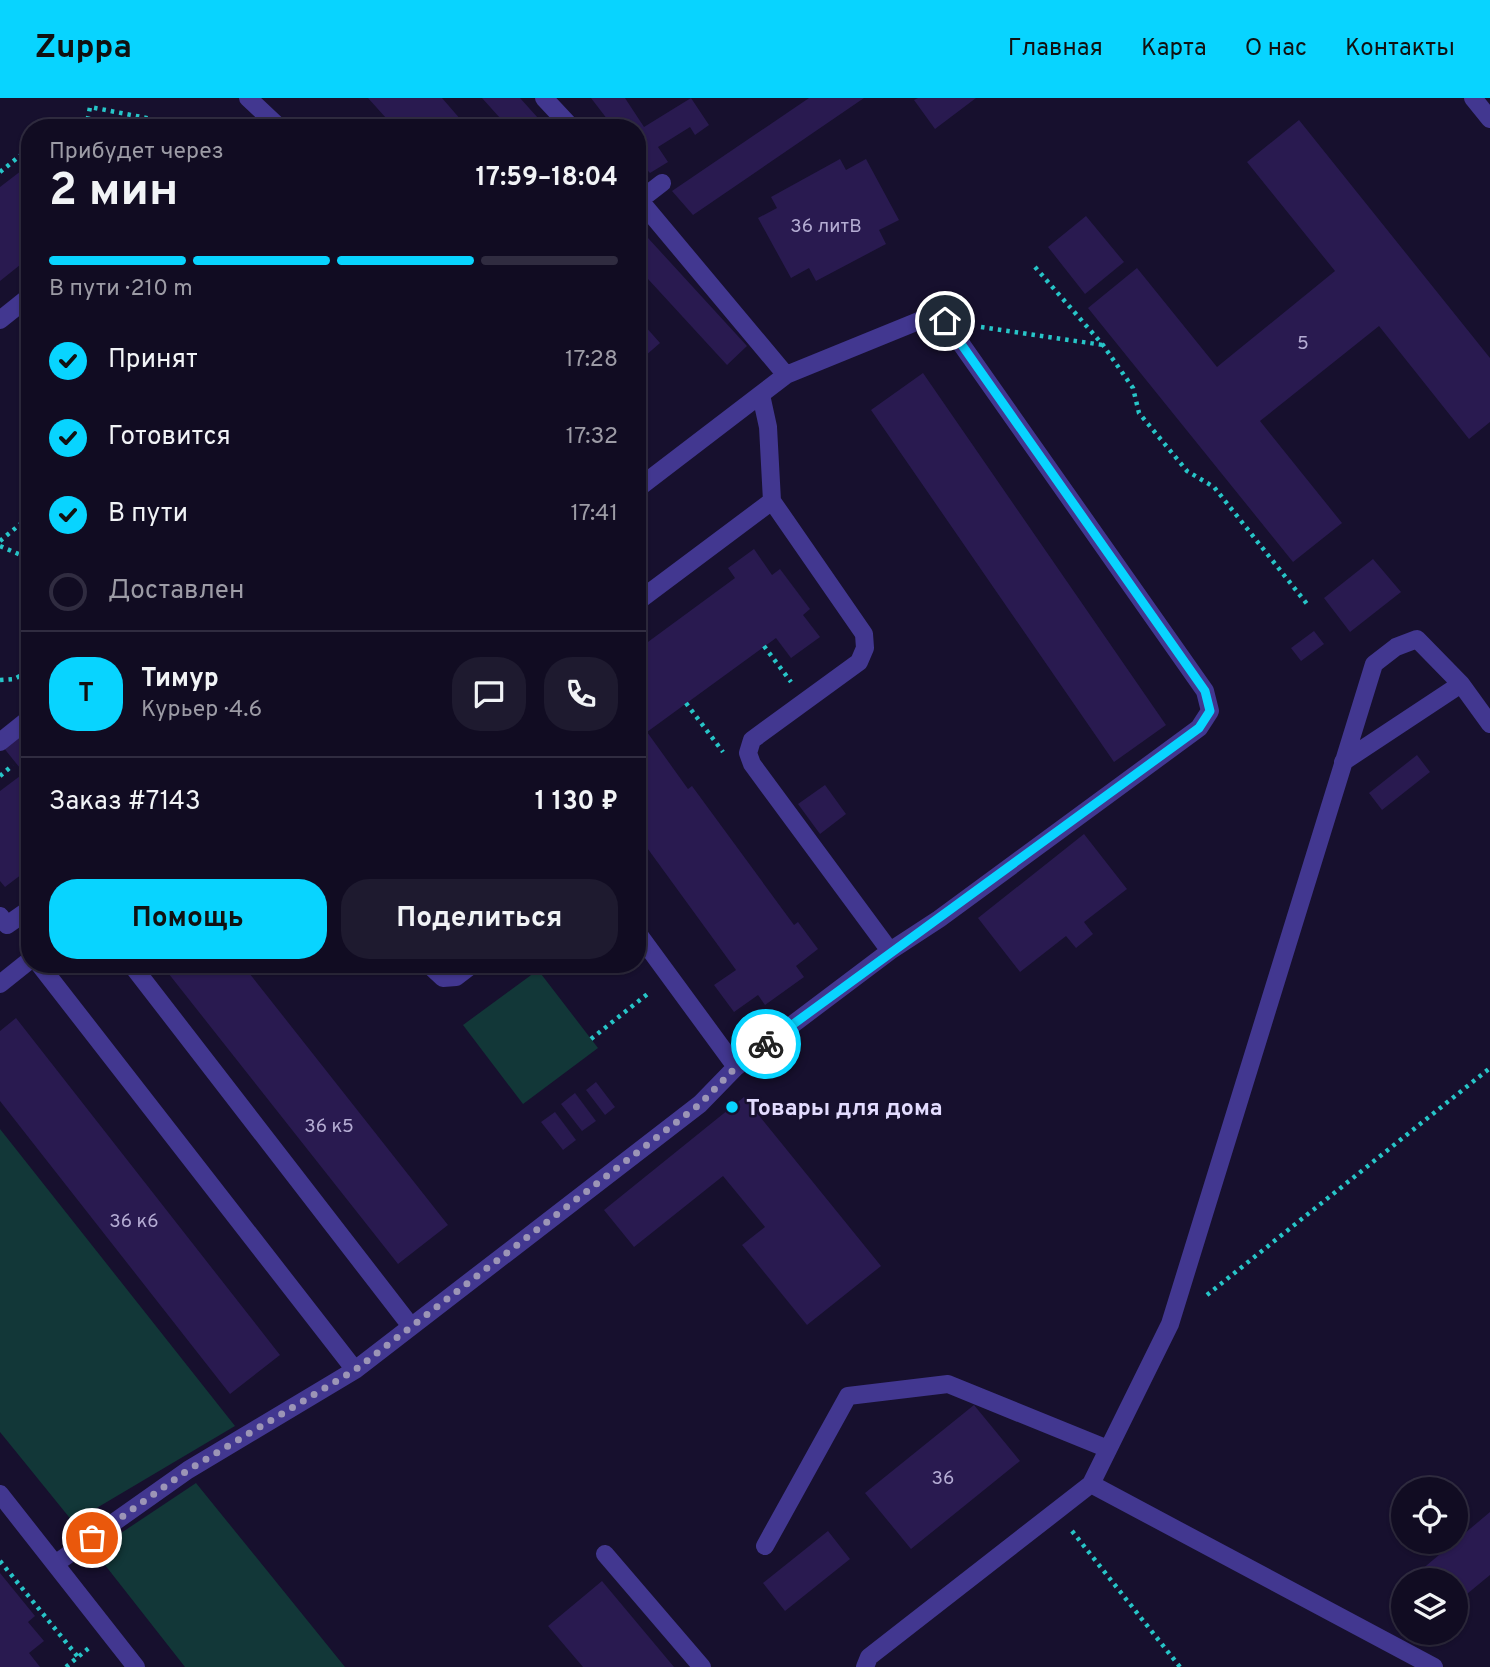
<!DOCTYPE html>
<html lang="ru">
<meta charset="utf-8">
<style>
:root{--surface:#110c22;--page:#1e1a2f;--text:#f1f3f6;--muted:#9c9ba5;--line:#302c40;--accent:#08d4ff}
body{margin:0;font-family:Overpass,sans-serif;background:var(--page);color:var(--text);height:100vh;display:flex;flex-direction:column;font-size:26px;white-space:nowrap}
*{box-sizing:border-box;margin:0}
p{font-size:23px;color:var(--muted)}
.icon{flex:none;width:38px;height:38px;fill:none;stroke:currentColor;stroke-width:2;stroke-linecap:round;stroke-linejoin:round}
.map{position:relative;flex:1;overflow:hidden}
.details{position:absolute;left:21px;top:21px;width:625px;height:854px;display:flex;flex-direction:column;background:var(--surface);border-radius:28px;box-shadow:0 2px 5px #0004,0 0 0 2px var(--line)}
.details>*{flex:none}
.buttons{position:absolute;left:1391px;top:1379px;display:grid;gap:14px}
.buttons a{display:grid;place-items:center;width:77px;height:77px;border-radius:50%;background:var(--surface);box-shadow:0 2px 5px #0004,0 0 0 2px var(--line);font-size:35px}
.pin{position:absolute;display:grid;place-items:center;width:60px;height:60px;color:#fff;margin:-30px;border:4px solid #fff;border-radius:50%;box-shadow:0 2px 7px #0007}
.courier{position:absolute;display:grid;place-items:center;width:70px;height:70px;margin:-35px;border:5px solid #08d4ff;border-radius:50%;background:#fff;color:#222;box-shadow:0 2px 9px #0007}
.head em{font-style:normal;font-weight:700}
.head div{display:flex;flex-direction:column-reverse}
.head{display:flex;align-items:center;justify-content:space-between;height:119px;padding:0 28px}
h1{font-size:46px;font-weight:700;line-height:52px}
.bar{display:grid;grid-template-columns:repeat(4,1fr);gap:10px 7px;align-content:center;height:84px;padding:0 28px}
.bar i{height:9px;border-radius:5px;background:var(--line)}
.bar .active{background:var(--accent)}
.bar p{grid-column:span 4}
.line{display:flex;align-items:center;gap:18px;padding:0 28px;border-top:2px solid var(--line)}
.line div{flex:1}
.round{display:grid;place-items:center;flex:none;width:74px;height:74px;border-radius:28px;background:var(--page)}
ol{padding:0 28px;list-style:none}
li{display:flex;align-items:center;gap:21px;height:77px}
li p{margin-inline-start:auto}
li .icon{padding:7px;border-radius:50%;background:var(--accent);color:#111;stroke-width:4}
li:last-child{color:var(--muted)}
li i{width:38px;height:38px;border:4px solid var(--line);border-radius:50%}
.button{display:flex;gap:14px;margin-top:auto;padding:14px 28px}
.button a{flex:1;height:80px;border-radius:28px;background:var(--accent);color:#111;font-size:28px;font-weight:700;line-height:80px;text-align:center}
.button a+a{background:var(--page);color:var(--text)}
header{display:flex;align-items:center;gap:42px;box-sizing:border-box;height:98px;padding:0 35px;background:var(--accent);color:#111}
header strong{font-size:33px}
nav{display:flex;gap:38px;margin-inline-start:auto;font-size:24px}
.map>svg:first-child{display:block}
.green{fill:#123738}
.building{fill:#291a50}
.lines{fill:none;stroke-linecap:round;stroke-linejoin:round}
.path{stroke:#27c5c8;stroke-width:4.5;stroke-dasharray:3.5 5;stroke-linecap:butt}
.minor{stroke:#423790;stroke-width:18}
.done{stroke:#9c95b6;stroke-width:7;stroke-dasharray:0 12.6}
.route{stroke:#08d4ff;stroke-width:9}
.poi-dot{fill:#08d4ff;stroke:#17102e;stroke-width:2.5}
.labels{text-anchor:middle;stroke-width:5;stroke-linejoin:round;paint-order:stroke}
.number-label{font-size:19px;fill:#b4acd3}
.poi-label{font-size:23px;font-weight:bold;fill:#e3dcff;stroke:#17102e;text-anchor:start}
</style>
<header>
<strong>Zuppa</strong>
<nav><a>Главная</a><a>Карта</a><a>О нас</a><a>Контакты</a></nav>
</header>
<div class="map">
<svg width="1490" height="1569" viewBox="0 0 1490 1569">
<rect width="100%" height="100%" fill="#17102e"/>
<path class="green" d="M 538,872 L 598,950 L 523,1006 L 463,927 Z
M 0,1031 L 235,1328 L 73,1424 L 0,1334 Z
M 196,1385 L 345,1569 L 185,1569 L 94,1453 Z"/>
<path class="building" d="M 368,0 L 442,0 L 468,30 L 395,30 Z
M 482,0 L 520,0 L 547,30 L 509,30 Z
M 591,0 L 625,0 L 644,29 L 691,0 L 709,27 L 695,37 L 690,29 L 658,49 L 668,64 L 650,75 L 637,61 L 637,30 L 614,30 Z
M 809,0 L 864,0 L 693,117 L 672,93 Z
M 918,0 L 976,0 L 935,31 L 914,2 Z
M 1299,22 L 1490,260 L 1490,324 L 1469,341 L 1379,228 L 1260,323 L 1342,425 L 1293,464 L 1088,210 L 1137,170 L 1217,269 L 1335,173 L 1247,64 Z
M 840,61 L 846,72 L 866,61 L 899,122 L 879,132 L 886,146 L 816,183 L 809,170 L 791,180 L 758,120 L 777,110 L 771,99 Z
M 30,66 L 30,159 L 0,183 L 0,89 Z
M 1086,118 L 1124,164 L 1085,196 L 1048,149 Z
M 637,128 L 747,248 L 727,267 L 637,169 Z
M 637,219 L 660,245 L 637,265 Z
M 923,275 L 1166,627 L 1114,664 L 871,312 Z
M 754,451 L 772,477 L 780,471 L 810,511 L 803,517 L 820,539 L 791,560 L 776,540 L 647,634 L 688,691 L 692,688 L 794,827 L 798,824 L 818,851 L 796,868 L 804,879 L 765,907 L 758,897 L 734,914 L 714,887 L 736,872 L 637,736 L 637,552 L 735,480 L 728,470 Z
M 1373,461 L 1401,494 L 1350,534 L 1324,500 Z
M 1314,533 L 1324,546 L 1301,563 L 1291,550 Z
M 30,628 L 30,770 L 5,789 L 0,783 L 0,693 L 24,675 L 3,649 Z
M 1417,657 L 1430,674 L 1382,712 L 1369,695 Z
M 825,687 L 846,716 L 820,736 L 798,706 Z
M 1084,736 L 1127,791 L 1084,824 L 1093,836 L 1076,850 L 1066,838 L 1020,874 L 978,820 Z
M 161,866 L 242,866 L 448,1127 L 398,1166 Z
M 16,920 L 280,1257 L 230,1296 L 0,1003 L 0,933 Z
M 596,984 L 615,1009 L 605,1017 L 586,992 Z
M 575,995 L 596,1023 L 582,1033 L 561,1006 Z
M 744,999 L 881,1168 L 807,1227 L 742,1147 L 765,1129 L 723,1078 L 634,1149 L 604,1112 Z
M 555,1014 L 576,1042 L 563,1052 L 541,1024 Z
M 974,1307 L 1020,1363 L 911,1451 L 865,1395 Z
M 1490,1414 L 1490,1477 L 1456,1505 L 1456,1482 L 1417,1482 L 1414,1478 Z
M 828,1433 L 850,1461 L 785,1513 L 763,1485 Z
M 0,1475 L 35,1518 L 28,1524 L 44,1543 L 29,1555 L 40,1569 L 0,1569 Z
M 602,1483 L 674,1569 L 583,1569 L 548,1528 Z"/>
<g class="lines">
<path class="path" d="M 86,30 L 90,9 L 198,30
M 0,74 L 26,53 L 30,54
M 1035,169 L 1103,247 L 1133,290 L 1139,315 L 1187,373 L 1214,389 L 1307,506
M 981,229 L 1103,247
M 0,443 L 30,418
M 0,448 L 30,461
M 764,548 L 791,584
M 0,582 L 14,581 L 30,573
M 686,605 L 723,654
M 0,678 L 13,667
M 591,941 L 650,894
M 1207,1197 L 1490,970
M 1072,1433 L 1180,1569
M 0,1463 L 78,1559
M 66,1569 L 90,1549"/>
<path class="minor" d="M 248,0 L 280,30
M 544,0 L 572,30
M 1473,0 L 1490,21
M 637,99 L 786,277
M 640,102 L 662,85
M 0,222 L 30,198
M 637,391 L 786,277 L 921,222 L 945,223 L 1205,593 L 1210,613 L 1199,630 L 939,821 L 890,853
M 637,504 L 772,403
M 0,644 L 30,620
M 1343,664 L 1461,586
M 0,818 L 7,827 L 30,811
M 637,834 L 736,969 L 890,853 L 752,666 L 748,655 L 752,642 L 859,564 L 865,550 L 864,536 L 772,403 L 768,329 L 761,297
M 39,866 L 355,1272
M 131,866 L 410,1227
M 428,866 L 443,880 L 456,879 L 473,866
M 0,886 L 30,862
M 1091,1386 L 1434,1569
M 0,1396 L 136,1569
M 765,1448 L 848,1298 L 948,1286 L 1108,1351
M 605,1456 L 702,1569
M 55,1466 L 188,1372 L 355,1272 L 700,1006 L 736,969
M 865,1569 L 869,1559 L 1091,1386 L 1170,1226 L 1374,566 L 1396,549 L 1417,541 L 1461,586 L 1490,626"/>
</g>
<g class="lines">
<path class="done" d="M 92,1440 L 188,1372 L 355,1272 L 700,1006 L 736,969 L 766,946"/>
<path class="route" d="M 766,946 L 1199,630 L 1210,613 L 1205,593 L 945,223"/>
</g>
<circle class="poi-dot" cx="732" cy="1009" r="7"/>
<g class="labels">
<g class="number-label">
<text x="826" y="134">36 литВ</text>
<text x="1303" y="251">5</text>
<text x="329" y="1034">36 к5</text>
<text x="134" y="1129">36 к6</text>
<text x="943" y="1386">36</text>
</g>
<g class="poi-label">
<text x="746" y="1017">Товары для дома</text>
</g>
</g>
</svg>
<div class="buttons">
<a><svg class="icon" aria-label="locate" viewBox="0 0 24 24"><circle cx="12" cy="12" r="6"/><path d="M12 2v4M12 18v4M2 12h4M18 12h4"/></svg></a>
<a><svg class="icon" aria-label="layers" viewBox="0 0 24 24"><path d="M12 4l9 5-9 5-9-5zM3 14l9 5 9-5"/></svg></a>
</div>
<div class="pin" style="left:92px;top:1440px;background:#ea580c"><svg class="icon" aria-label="bag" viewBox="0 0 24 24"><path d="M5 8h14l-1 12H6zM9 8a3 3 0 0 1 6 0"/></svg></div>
<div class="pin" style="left:945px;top:223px;background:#1f2937"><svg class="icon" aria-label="home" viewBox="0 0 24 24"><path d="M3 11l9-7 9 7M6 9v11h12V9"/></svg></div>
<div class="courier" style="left:766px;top:946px"><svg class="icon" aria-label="bike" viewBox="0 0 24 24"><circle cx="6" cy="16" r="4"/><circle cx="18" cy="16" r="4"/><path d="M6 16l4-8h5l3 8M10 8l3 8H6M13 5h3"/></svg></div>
<section class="details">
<div class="head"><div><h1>2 мин</h1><p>Прибудет через</p></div><em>17:59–18:04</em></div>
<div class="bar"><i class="active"></i><i class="active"></i><i class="active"></i><i></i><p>В пути · 210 m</p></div>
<ol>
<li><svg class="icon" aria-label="check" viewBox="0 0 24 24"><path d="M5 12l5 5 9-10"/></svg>Принят<p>17:28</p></li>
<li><svg class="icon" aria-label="check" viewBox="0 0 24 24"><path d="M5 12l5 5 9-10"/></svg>Готовится<p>17:32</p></li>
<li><svg class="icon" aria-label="check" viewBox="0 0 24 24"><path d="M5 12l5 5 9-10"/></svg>В пути<p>17:41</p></li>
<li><i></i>Доставлен</li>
</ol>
<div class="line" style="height:126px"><b class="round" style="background:var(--accent);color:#111">Т</b><div><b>Тимур</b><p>Курьер · 4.6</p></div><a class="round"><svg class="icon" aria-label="chat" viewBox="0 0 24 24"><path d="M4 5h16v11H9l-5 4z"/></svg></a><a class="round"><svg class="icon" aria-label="phone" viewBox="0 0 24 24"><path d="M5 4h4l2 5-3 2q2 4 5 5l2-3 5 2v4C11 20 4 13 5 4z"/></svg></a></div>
<div class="line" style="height:91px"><div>Заказ #7143</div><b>1 130 ₽</b></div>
<div class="button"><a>Помощь</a><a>Поделиться</a></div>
</section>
</div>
